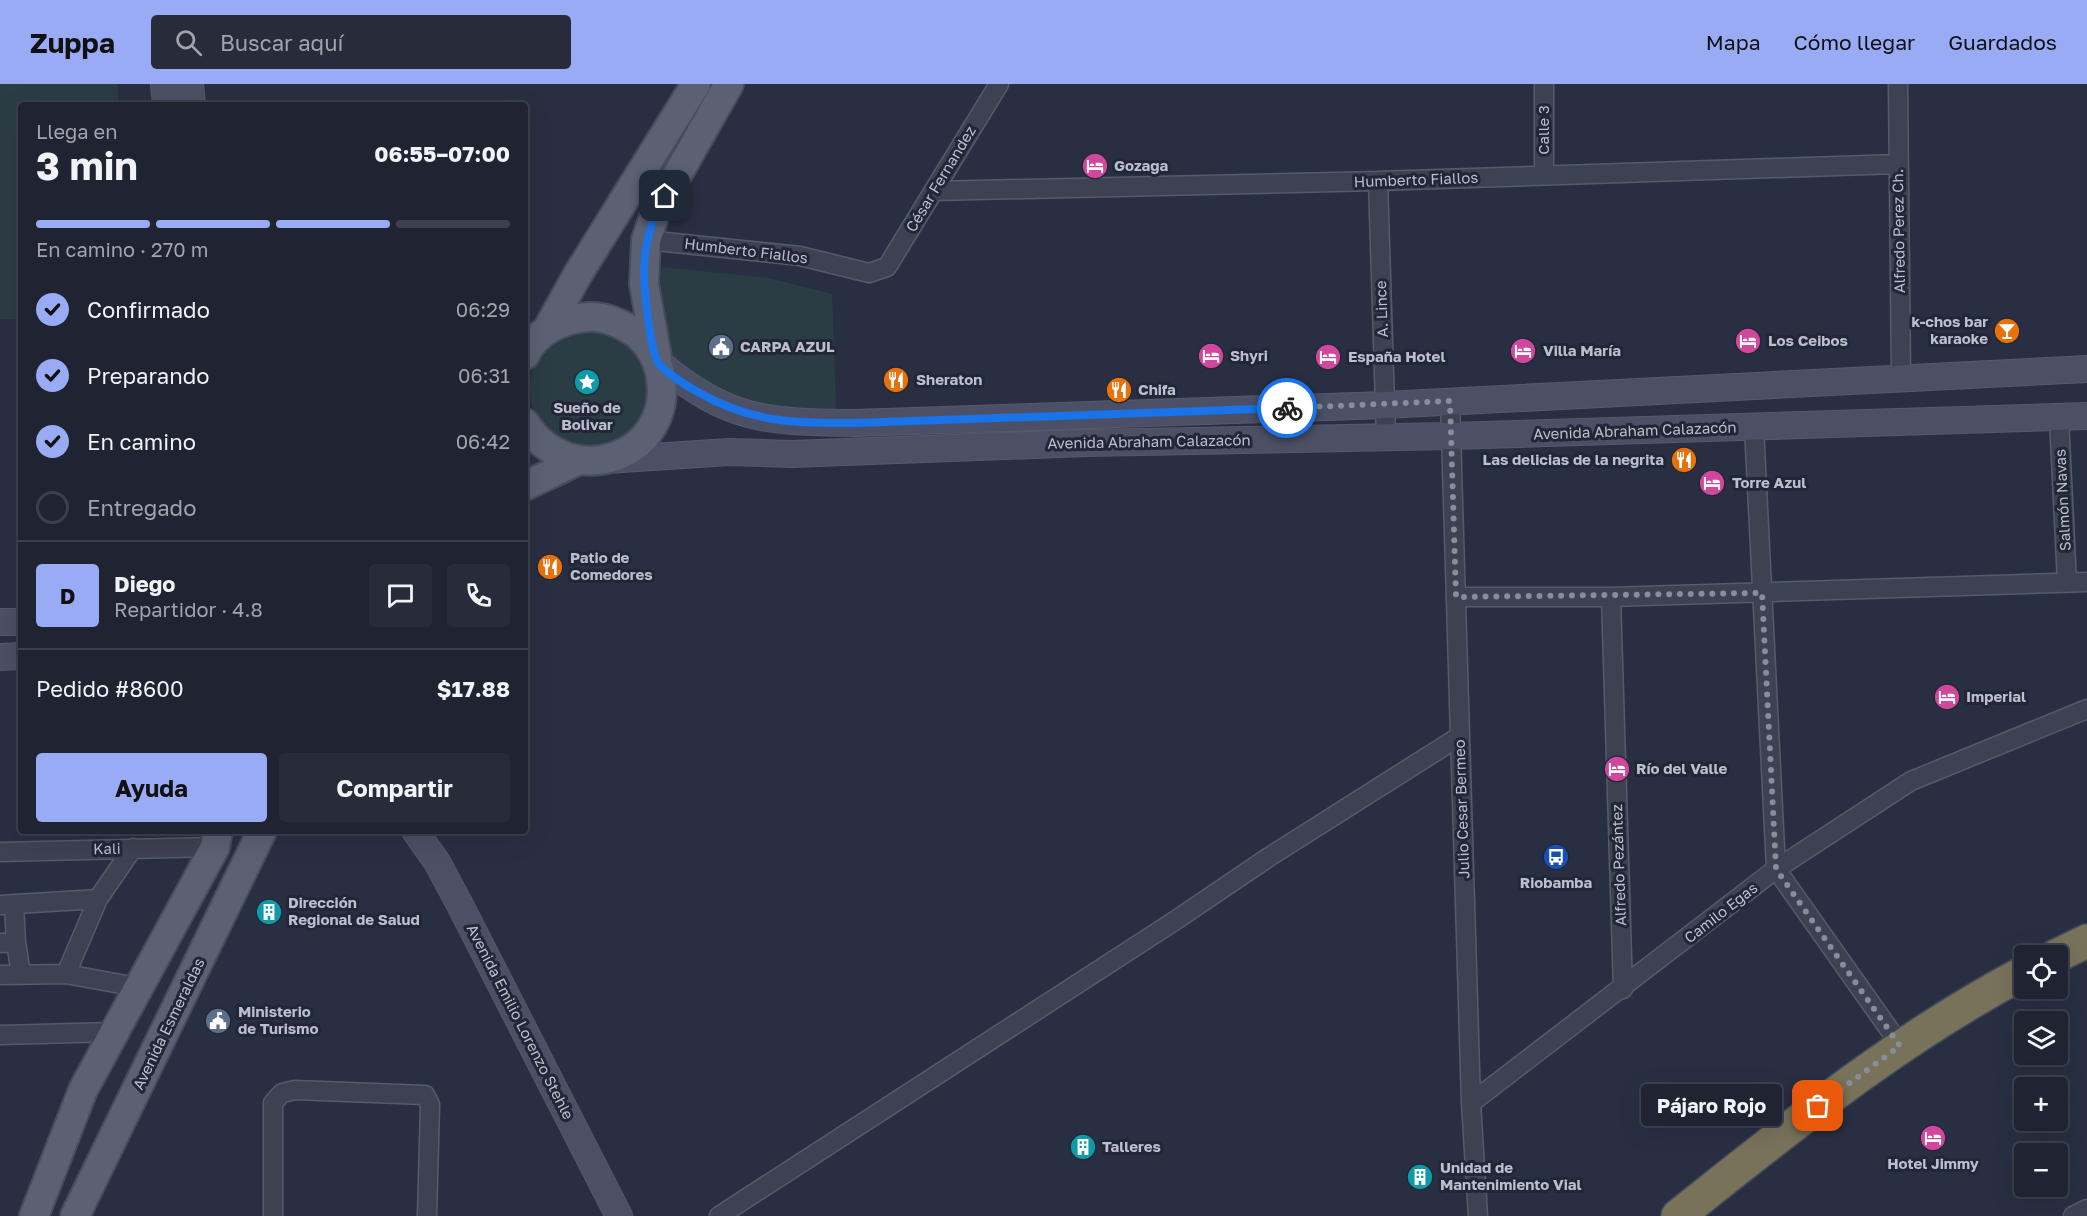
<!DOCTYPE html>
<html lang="es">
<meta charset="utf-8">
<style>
:root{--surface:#1f2332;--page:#272b3a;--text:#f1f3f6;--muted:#a1a4ac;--line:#3c404d;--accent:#98abf4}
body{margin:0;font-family:"Golos Text",sans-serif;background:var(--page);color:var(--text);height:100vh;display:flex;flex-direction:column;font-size:22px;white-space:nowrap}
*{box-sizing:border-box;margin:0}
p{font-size:20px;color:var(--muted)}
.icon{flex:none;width:33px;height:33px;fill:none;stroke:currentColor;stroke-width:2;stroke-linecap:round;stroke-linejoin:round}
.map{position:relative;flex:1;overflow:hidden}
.side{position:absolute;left:18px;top:18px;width:510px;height:732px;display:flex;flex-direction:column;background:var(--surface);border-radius:6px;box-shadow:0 6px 24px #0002,0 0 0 2px var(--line)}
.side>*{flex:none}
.tools{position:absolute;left:2014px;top:861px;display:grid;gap:12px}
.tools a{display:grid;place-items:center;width:54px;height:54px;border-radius:6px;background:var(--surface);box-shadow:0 6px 24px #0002,0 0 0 2px var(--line);font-size:30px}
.pin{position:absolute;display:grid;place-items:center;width:51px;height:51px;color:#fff;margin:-26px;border-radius:12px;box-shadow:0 3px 9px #0006}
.courier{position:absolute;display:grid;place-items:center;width:60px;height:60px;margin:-30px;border:4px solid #1a73e8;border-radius:50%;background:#fff;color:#222;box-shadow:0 2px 8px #0007}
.bubble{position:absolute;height:42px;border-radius:6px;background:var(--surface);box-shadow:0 6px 24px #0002,0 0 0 2px var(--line);font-size:20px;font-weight:700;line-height:42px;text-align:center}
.head em{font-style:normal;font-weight:700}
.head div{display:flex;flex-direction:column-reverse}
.head{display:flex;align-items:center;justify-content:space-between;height:102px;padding:0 18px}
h1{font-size:39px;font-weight:700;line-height:45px}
.bar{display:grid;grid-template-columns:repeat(4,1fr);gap:9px 6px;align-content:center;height:72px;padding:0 18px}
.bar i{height:8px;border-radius:4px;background:var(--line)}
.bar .on{background:var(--accent)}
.bar p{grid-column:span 4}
.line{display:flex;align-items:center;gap:15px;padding:0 18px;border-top:2px solid var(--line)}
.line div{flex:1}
.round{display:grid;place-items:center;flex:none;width:63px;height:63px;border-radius:6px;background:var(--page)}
ol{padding:0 18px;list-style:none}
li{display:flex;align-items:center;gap:18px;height:66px}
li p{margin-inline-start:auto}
li .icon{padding:6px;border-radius:50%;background:var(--accent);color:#111;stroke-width:4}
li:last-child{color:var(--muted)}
li i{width:33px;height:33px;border:3px solid var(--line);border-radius:50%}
.action{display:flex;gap:12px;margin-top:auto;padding:12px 18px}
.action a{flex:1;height:69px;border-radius:6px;background:var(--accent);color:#111;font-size:24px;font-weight:700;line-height:69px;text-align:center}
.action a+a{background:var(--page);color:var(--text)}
header{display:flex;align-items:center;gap:36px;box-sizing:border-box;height:84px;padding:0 30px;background:var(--accent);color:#111}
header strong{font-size:28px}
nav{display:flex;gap:33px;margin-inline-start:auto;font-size:21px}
.search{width:420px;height:54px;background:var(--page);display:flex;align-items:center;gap:15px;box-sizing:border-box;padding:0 21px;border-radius:6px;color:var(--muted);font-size:22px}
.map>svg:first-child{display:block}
.green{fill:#2b3d44}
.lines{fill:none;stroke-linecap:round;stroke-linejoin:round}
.street-casing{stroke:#565a6a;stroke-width:21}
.secondary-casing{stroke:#565a6a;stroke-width:28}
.primary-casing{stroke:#474b5c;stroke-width:32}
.highway-casing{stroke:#454a5a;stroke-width:36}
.street{stroke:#3d4253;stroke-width:18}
.secondary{stroke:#4b5066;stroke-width:26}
.primary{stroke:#5b6173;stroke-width:28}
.highway{stroke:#78725b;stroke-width:33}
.done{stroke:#888c9c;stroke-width:6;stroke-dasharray:0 10.8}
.route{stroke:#1a73e8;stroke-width:8}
.labels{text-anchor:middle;stroke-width:6;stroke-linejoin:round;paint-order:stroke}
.street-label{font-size:15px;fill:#bbbecc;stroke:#222738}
.poi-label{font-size:15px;font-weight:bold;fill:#bbbecc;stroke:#222738;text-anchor:start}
</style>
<header>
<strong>Zuppa</strong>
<div class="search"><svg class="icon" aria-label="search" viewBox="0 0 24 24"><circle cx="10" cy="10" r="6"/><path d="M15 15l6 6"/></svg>Buscar aquí</div>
<nav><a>Mapa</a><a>Cómo llegar</a><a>Guardados</a></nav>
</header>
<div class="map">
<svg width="2087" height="1132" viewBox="0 0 2087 1132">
<rect width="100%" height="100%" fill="#292f43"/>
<path class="green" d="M 0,0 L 117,0 L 119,21 L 21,21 L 21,235 L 0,235 Z
M 662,183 L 768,194 L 832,210 L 836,325 L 756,325 L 689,293 L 673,274 L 664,247 L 660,202 Z
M530 306a60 60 0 1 1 120 0a60 60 0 1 1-120 0Z"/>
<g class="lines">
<g class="street-casing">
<path id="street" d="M 1544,0 L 1544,91
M 1898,0 L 1901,293
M 1378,97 L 1386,353
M 934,107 L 1378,97 L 1898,80
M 646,156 L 800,172 L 869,189 L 887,183 L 999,0
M 1450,317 L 1471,1019 L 1478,1132
M 2059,334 L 2067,499
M 1754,343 L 1776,785 L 1901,962
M 1456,513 L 1611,513 L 2087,498
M 1611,513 L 1623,905
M 0,768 L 215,763
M 14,820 L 16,858
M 0,821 L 98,815 L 133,764
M 0,859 L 16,858 L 21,891
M 66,890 L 98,815
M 0,891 L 66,890 L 137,903
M 0,951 L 113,948
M 1471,1019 L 1776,785 L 1911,697 L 2087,625
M 273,1132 L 273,1019 L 282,1009 L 295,1006 L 425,1011 L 430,1021 L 427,1132
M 719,1132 L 1173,838 L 1269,773 L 1460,652
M 2073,1132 L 2087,1125"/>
</g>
<g class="secondary-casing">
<path id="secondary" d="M 164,0 L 166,21
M 190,0 L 192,21
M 658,278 C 728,337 766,338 855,339 L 1385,321 L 2087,285
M 606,376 L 729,368 L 792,370 L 1086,359 L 1451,352 L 2087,332
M 0,538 L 21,538
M 0,573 L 21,572
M 415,747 L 437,778 L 460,821 L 619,1132"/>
</g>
<g class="primary-casing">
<path id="primary" d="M 548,244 L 578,190 L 696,0
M 525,271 C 536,247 563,235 588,233 C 607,232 623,240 638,251 C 649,261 657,275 660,289 C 677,373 570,410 525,339
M 657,273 L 644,200 L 646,156 L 655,130 L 729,0
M 525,402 L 577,377
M 34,1132 L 83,1006 L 215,763 L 218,747
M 75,1132 L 262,747"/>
</g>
<g class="highway-casing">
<path id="highway" d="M 2056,872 L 2087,857
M 1678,1132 C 1789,1044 1899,954 2025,888"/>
</g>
<use href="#street" class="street"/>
<use href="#secondary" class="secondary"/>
<use href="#primary" class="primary"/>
<use href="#highway" class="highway"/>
</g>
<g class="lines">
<path class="done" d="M 1287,324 L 1450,317 L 1456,513 L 1762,509 L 1776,785 L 1900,962 L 1818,1022"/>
<path class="route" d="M 665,112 C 645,146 641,178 646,217 C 647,230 652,271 659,280 C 668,290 684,300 696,307 C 751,339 793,339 855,339 L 1287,324"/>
</g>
<defs>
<g id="hotel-disc" transform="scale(1.35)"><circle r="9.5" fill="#d1479c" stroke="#222738"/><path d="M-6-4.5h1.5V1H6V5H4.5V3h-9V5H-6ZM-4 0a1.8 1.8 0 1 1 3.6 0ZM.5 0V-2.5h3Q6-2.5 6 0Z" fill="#fff"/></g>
<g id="bar-disc" transform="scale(1.35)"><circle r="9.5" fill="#e8710a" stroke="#222738"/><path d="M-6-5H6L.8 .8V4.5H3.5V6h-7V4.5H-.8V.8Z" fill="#fff"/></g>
<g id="civic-disc" transform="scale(1.35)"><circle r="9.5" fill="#5c6f8a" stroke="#222738"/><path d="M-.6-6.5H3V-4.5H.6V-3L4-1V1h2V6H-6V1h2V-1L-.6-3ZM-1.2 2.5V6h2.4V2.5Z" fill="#fff"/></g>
<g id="restaurant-disc" transform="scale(1.35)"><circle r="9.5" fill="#e8710a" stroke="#222738"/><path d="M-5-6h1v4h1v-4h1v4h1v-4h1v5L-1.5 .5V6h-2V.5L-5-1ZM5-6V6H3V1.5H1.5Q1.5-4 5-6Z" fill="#fff"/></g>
<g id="sight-disc" transform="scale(1.35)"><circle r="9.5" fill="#0f9aa8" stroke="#222738"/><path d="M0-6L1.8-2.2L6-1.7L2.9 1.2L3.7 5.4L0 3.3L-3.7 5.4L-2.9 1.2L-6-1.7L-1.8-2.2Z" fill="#fff"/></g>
<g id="bus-disc" transform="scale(1.35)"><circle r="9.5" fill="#1a4fb4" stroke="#222738"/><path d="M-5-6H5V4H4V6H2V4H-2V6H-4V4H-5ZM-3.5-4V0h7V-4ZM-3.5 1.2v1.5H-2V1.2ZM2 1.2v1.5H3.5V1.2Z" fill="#fff"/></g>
<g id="building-disc" transform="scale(1.35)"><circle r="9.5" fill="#0f9aa8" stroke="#222738"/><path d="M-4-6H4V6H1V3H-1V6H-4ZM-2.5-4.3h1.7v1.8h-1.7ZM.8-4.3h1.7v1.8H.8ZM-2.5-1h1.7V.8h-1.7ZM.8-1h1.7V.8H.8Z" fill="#fff"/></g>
</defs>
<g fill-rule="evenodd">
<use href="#hotel-disc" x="1095" y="82"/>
<use href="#bar-disc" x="2007" y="247"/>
<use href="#hotel-disc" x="1748" y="257"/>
<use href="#civic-disc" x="721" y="263"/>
<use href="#hotel-disc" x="1523" y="267"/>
<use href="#hotel-disc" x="1211" y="272"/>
<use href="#hotel-disc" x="1328" y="273"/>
<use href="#restaurant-disc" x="896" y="296"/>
<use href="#sight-disc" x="587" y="298"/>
<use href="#restaurant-disc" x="1119" y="306"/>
<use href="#restaurant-disc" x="1684" y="376"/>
<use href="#hotel-disc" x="1712" y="399"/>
<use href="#restaurant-disc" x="550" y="483"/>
<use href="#hotel-disc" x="1947" y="613"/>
<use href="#hotel-disc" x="1617" y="685"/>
<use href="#bus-disc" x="1556" y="773"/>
<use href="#building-disc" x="269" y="828"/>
<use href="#civic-disc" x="218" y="937"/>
<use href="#hotel-disc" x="1933" y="1054"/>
<use href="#building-disc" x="1083" y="1063"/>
<use href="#building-disc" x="1420" y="1093"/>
</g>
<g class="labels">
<g class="street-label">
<text transform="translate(1544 46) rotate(-90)" y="5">Calle 3</text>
<text transform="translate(941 95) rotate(-59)" y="5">César Fernandez</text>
<text transform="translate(1416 96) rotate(-2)" y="5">Humberto Fiallos</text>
<text transform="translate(1899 147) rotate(-91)" y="5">Alfredo Perez Ch.</text>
<text transform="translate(746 167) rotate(7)" y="5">Humberto Fiallos</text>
<text transform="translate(1382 225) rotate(-92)" y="5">A. Lince</text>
<text transform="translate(1635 347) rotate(-2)" y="5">Avenida Abraham Calazacón</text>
<text transform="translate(1149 358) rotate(-1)" y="5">Avenida Abraham Calazacón</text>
<text transform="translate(2063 416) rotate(-93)" y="5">Salmón Navas</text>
<text transform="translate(1462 725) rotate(-92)" y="5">Julio Cesar Bermeo</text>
<text transform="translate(107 765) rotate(-1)" y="5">Kali</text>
<text transform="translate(1619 781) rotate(-92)" y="5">Alfredo Pezántez</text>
<text transform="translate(1721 829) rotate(-38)" y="5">Camilo Egas</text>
<text transform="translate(520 938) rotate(63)" y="5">Avenida Emilio Lorenzo Stehle</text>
<text transform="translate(169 940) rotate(-64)" y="5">Avenida Esmeraldas</text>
</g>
<g class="poi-label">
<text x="1114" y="87">Gozaga</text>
<text x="1988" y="243" text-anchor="end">k-chos bar<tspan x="1988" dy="17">karaoke</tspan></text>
<text x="1768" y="262">Los Ceibos</text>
<text x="740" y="268">CARPA AZUL</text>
<text x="1543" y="272">Villa María</text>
<text x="1230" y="277">Shyri</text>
<text x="1348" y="278">España Hotel</text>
<text x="916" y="301">Sheraton</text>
<text x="1138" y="311">Chifa</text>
<text x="587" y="329" text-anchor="middle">Sueño de<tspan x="587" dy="17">Bolivar</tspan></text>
<text x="1664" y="381" text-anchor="end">Las delicias de la negrita</text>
<text x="1732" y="404">Torre Azul</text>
<text x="570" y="479">Patio de<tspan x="570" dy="17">Comedores</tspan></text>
<text x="1966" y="618">Imperial</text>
<text x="1636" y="690">Río del Valle</text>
<text x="1556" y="804" text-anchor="middle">Riobamba</text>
<text x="288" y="824">Dirección<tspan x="288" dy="17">Regional de Salud</tspan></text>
<text x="238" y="933">Ministerio<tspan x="238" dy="17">de Turismo</tspan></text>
<text x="1102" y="1068">Talleres</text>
<text x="1933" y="1085" text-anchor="middle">Hotel Jimmy</text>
<text x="1440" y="1089">Unidad de<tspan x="1440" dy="17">Mantenimiento Vial</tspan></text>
</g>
</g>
</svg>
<div class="tools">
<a><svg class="icon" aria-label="locate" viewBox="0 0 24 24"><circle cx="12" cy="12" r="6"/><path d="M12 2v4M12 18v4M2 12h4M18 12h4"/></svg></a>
<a><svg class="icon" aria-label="layers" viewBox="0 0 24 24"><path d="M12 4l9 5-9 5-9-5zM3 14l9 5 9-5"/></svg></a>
<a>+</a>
<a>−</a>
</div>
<div class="pin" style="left:1818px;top:1022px;background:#ea580c"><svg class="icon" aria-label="bag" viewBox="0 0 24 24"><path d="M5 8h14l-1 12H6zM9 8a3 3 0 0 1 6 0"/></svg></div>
<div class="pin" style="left:665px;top:112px;background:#1f2937"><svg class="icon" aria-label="home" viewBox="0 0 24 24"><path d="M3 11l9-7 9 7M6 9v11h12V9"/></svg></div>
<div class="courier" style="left:1287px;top:324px"><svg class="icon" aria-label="bike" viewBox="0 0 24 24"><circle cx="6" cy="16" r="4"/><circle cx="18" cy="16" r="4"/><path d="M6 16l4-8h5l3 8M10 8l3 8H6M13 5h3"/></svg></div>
<div class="bubble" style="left:1641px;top:1000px;width:141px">Pájaro Rojo</div>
<section class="side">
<div class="head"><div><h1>3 min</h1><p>Llega en</p></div><em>06:55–07:00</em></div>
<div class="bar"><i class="on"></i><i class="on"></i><i class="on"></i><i></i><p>En camino · 270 m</p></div>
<ol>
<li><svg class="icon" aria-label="check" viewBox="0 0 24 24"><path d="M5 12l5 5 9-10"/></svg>Confirmado<p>06:29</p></li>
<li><svg class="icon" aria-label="check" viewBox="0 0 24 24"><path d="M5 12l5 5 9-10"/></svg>Preparando<p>06:31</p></li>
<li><svg class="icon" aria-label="check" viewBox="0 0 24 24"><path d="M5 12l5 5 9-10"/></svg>En camino<p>06:42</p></li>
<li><i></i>Entregado</li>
</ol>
<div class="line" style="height:108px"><b class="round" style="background:var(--accent);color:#111">D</b><div><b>Diego</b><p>Repartidor · 4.8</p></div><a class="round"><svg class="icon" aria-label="chat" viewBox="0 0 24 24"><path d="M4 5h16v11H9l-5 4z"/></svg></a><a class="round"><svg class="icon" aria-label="phone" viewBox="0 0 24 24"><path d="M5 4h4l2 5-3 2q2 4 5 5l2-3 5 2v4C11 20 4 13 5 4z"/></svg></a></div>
<div class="line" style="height:78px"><div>Pedido #8600</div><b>$17.88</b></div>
<div class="action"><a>Ayuda</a><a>Compartir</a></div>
</section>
</div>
